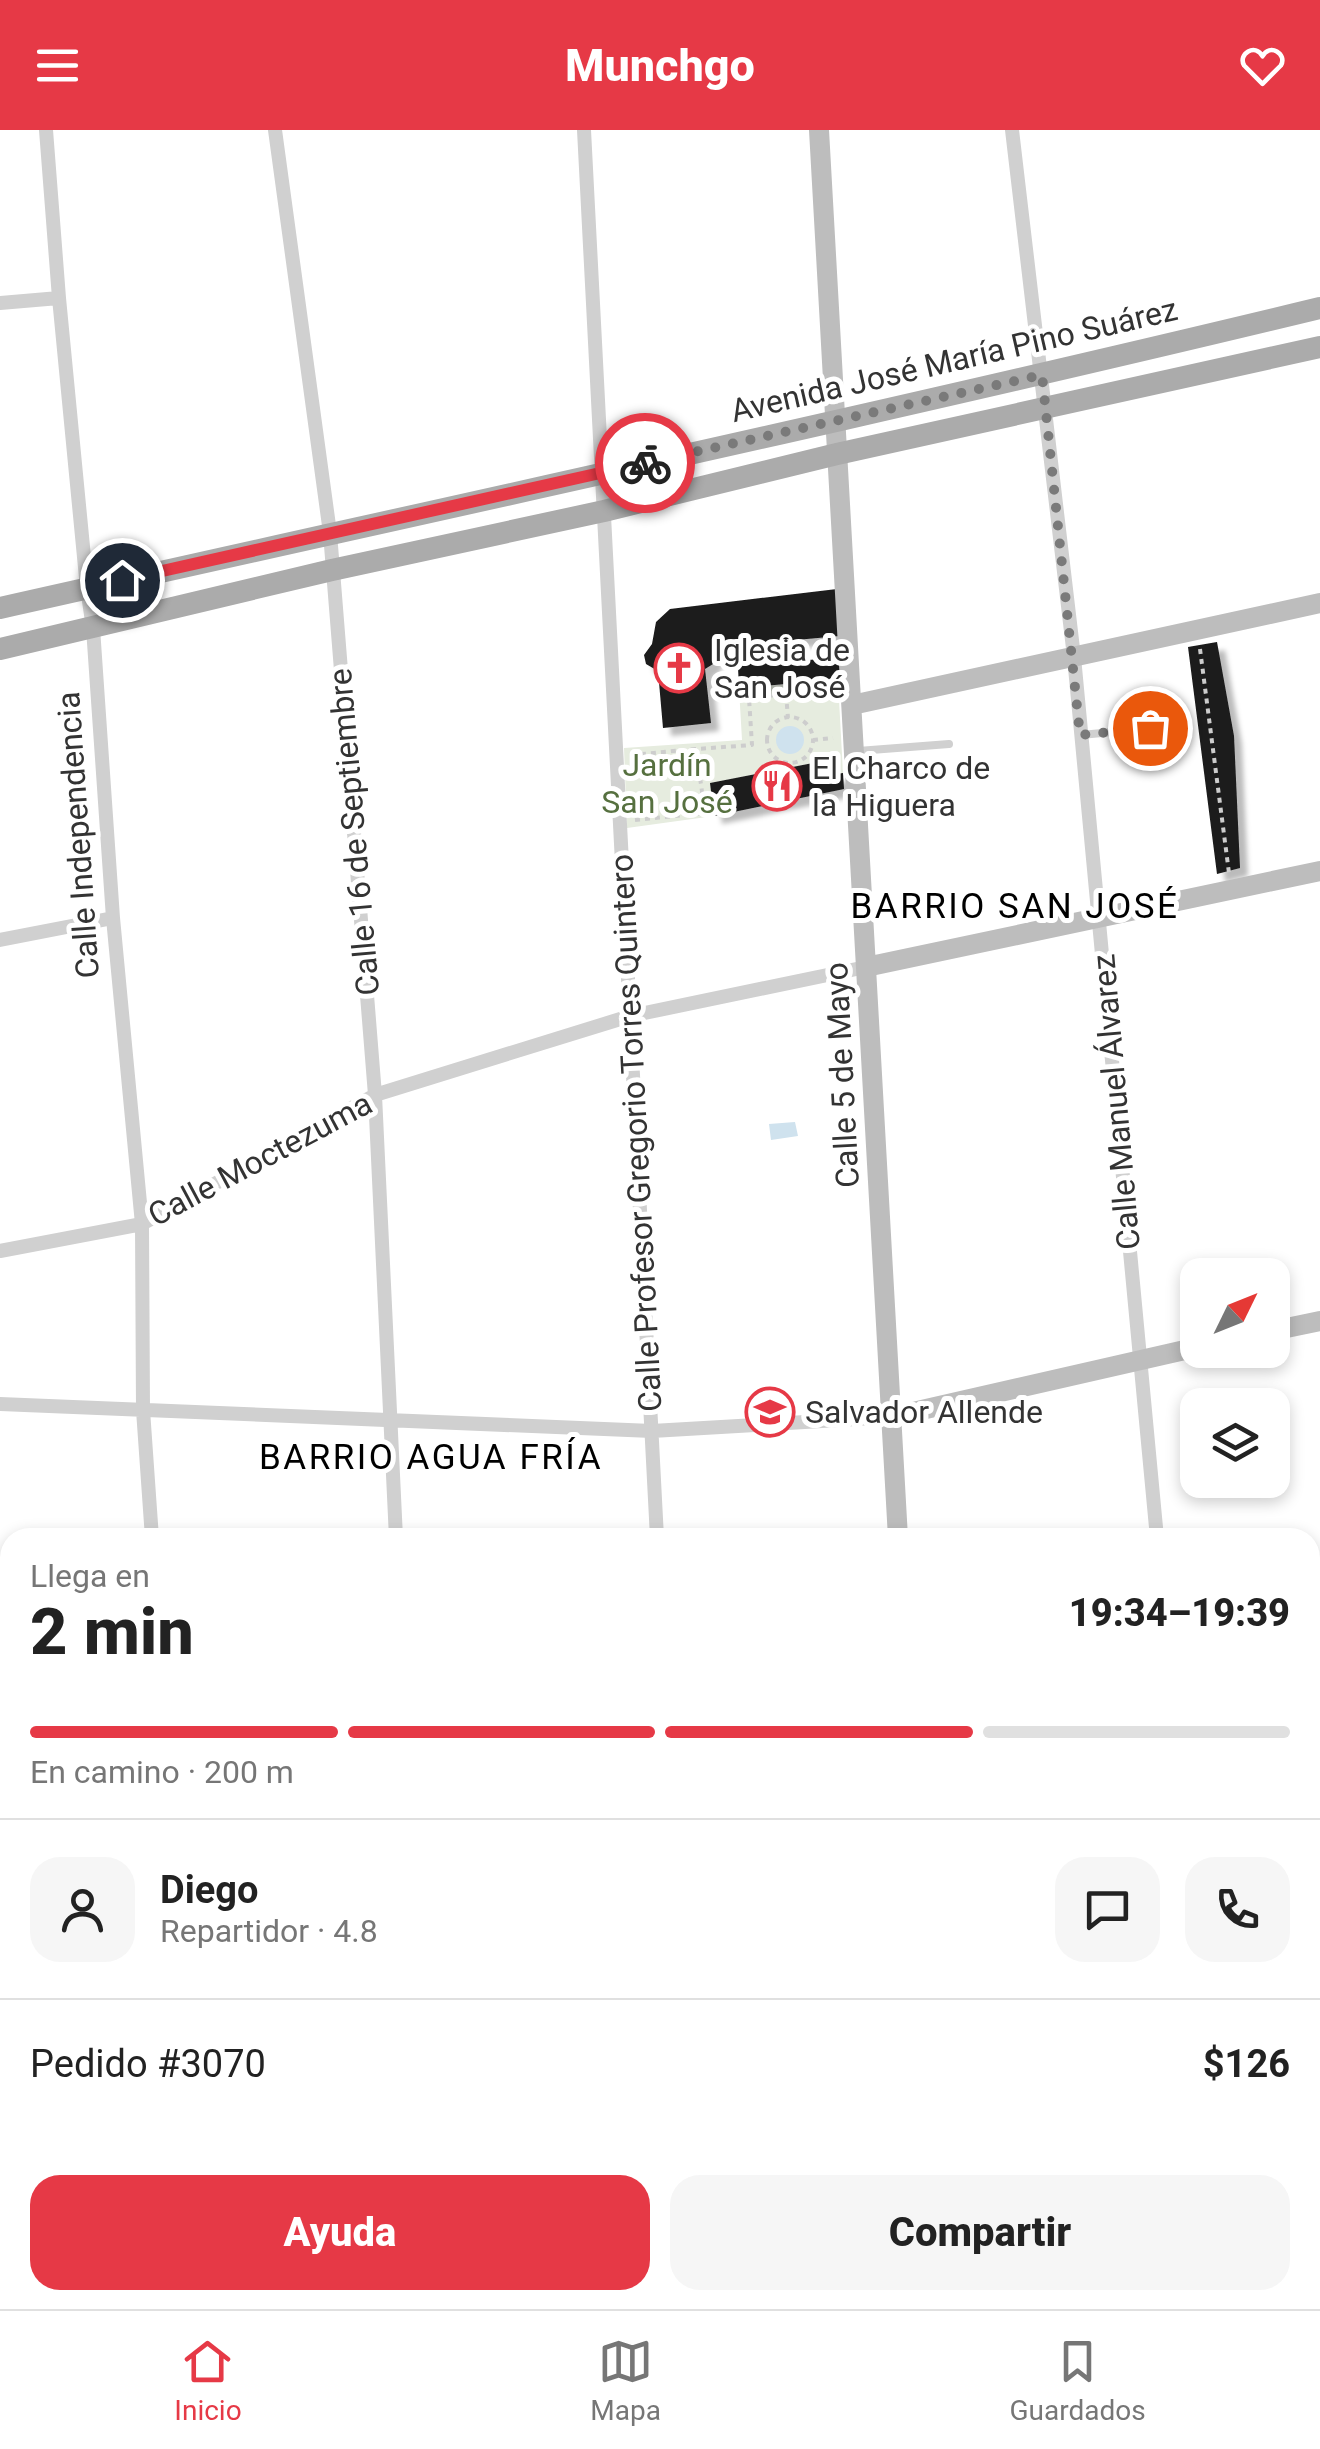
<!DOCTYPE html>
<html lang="es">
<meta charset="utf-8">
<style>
:root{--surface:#fff;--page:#f6f6f6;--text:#222;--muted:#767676;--line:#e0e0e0;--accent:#e63946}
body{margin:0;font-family:Roboto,sans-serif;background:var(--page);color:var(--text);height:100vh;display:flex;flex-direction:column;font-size:38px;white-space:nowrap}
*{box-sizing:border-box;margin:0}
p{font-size:32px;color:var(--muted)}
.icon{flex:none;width:55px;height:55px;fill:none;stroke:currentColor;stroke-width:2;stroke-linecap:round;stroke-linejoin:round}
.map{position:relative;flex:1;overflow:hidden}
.panel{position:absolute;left:0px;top:1398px;width:1320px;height:782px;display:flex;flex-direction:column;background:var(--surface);border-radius:30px 30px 0 0;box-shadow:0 5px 15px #0003}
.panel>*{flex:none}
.needle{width:65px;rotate:47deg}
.tools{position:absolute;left:1180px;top:1128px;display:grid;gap:20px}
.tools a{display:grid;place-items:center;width:110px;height:110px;border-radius:20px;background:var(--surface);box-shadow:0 5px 15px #0003;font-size:50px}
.pin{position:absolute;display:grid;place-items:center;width:85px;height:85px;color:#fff;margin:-42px;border:5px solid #fff;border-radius:50%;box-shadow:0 2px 10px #0007}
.courier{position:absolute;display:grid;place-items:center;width:100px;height:100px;margin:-50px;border:8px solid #e63946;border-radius:50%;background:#fff;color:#222;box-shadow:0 2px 12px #0007}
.overview em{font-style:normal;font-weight:800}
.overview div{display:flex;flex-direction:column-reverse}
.overview{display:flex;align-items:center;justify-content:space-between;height:170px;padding:0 30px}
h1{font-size:65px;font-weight:800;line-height:75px}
.bar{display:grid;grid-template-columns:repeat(4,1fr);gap:15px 10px;align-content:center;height:120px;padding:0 30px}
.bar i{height:12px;border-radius:8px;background:var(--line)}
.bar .on{background:var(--accent)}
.bar p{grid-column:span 4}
.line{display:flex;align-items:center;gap:25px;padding:0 30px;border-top:2px solid var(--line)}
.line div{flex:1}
.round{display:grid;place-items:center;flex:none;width:105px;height:105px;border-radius:30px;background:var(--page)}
.action{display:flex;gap:20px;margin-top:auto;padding:20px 30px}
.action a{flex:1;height:115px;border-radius:30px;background:var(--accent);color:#fff;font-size:40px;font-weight:800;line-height:115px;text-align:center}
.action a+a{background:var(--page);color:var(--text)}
header{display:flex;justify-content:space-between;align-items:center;height:130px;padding:0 30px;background:var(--accent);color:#fff;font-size:45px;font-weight:800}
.dock{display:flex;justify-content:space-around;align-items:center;height:140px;border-top:2px solid var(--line);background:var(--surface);font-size:28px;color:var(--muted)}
.dock a{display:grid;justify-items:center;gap:5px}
.dock .on{color:var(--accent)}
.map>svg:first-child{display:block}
.green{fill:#e6ecdf}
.water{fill:#cfe2ee}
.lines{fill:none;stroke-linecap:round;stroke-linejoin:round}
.river{stroke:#cfe2ee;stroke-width:32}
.building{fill:#1a1a1a;filter:url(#shadow)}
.path{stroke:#cdcdcd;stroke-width:4;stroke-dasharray:5 5;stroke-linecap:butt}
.lane{stroke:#d0d0d0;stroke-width:8}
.street{stroke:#d0d0d0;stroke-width:14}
.secondary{stroke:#bdbdbd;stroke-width:20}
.primary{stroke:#ababab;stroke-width:22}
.done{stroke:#7a7a7a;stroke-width:10;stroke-dasharray:0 18}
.route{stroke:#e63946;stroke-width:12}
.labels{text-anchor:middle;stroke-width:10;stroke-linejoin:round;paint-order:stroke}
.street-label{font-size:32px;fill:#333;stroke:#fff}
.poi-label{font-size:32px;fill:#333;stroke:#fff;text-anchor:start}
.park-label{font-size:32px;fill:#56703f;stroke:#fff}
.neighbourhood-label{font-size:35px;letter-spacing:2.5px;fill:#000;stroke:#fff}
</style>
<header><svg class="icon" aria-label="menu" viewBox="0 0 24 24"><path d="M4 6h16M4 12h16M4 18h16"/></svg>Munchgo<svg class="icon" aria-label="heart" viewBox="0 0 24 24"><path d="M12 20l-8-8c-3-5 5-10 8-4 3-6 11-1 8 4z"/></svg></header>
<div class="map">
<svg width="1320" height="2179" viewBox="0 0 1320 2179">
<defs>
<filter id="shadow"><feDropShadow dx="8" dy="8" stdDeviation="2.5" flood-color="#0004"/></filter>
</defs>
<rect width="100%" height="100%" fill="#fff"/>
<path class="green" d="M 838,551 L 843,643 L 816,647 L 813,633 L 711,653 L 714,686 L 627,698 L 624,618 L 742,610 L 739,558 Z
M 10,1714 L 10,1752 L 8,1752 L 0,1774 L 0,1720 Z"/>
<path class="water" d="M776 610a14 14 0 1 1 28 0a14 14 0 1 1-28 0Z
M 795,992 L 798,1006 L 771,1010 L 769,994 Z"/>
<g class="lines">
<path class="river" d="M 0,1701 L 10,1697
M 1310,1864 L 1320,1865"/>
</g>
<path class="building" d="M 837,459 L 840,506 L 773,512 L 775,533 L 842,527 L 845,549 L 739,558 L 737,517 L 715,520 L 713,534 L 705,539 L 711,593 L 663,598 L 658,541 L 646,534 L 644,525 L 652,514 L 656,492 L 670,479 Z
M 1217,512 L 1234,606 L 1240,738 L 1217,744 L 1188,517 Z
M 813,633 L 816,647 L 843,643 L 844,659 L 714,686 L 710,653 Z
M 97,2170 L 183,2170 L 184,2179 L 98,2179 Z
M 214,2170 L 308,2170 L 309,2179 L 215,2179 Z
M 602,2170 L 680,2170 L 680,2179 L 603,2179 Z
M 701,2170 L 786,2170 L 786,2179 L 702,2179 Z"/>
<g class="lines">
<path class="path" d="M 1200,519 L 1229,743
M 786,564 L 788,588
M767 610a23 23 0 1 1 46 0a23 23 0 1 1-46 0Z
M 813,610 L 833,608
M 631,625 L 696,619
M 635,690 L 705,683 L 696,619 L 752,615 L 749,568 L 831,559"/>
<path class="lane" d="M 1081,605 L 1186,595
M 858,621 L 949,614"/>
<path class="street" d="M 46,0 L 59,168 L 87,458 L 93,498 L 113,788 L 142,1094 L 143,1280 L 152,1408
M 275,0 L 330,403 L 375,965 L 396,1408
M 584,0 L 657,1408
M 1012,0 L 1074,527 L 1157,1408
M 0,173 L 59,168
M 0,810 L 113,788
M 0,1121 L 142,1094 L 375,965 L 630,886 L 866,837
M 0,1274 L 652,1301 L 891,1287
M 0,1583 L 10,1569
M 450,2170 L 450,2179
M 695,2170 L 695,2179
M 938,2170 L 939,2179
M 1225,2170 L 1226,2179"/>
<path class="secondary" d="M 819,0 L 898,1408
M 852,575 L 1320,473
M 866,837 L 1320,741
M 1272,1201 L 1320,1191
M 891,1287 L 1198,1217
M 0,1489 L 10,1496
M 1310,1528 L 1320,1527
M 0,1960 L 10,1960
M 1310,2003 L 1320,2005
M 200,2170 L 201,2179"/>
<path class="primary" d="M 0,478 C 440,379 881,284 1320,178
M 0,519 L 332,440 L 604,381 L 837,324 L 1320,217"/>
</g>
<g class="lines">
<path class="done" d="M 645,333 L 1042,245 L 1080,605 L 1150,598"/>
<path class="route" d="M 122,450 L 645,333"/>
</g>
<defs>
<g id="church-ring" transform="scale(2.5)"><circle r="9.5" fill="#fff" stroke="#e63946" stroke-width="1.5"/><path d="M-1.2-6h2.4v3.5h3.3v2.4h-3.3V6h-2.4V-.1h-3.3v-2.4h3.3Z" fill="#e63946"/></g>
<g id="restaurant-ring" transform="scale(2.5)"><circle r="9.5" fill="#fff" stroke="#e63946" stroke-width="1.5"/><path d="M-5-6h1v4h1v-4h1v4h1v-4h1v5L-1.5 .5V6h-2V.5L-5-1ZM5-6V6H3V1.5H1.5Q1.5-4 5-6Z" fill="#e63946"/></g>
<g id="school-ring" transform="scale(2.5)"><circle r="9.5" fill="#fff" stroke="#e63946" stroke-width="1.5"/><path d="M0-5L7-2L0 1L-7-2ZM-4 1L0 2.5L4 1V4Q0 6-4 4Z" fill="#e63946"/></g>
</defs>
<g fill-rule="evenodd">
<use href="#church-ring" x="679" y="538"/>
<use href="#restaurant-ring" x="777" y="656"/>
<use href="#school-ring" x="770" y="1282"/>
</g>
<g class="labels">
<g class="street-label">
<text transform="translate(954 230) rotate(-13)" y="11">Avenida José María Pino Suárez</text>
<text transform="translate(354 702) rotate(-95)" y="11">Calle 16 de Septiembre</text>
<text transform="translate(78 705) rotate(-94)" y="11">Calle Independencia</text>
<text transform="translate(842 945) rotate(-93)" y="11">Calle 5 de Mayo</text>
<text transform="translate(1116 972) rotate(-95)" y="11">Calle Manuel Álvarez</text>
<text transform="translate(636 1003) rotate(-93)" y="11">Calle Profesor Gregorio Torres Quintero</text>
<text transform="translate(260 1029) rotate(-28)" y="11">Calle Moctezuma</text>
</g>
<g class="poi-label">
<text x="714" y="531">Iglesia de<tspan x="714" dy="37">San José</tspan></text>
<text x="812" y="649">El Charco de<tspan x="812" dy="37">la Higuera</tspan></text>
<text x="805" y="1293">Salvador Allende</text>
</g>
<g class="park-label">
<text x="667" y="646">Jardín<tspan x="667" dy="37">San José</tspan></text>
</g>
<g class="neighbourhood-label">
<text x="1015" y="788">BARRIO SAN JOSÉ</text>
<text x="431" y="1339">BARRIO AGUA FRÍA</text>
</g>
</g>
</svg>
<div class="tools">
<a><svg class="needle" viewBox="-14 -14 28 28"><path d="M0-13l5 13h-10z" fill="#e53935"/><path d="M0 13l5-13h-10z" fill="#767676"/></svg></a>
<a><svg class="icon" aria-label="layers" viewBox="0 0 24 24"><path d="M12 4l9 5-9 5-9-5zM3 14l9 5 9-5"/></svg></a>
</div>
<div class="pin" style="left:1150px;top:598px;background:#ea580c"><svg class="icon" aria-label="bag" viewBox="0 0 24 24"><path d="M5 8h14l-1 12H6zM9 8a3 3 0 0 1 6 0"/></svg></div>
<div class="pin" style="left:122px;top:450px;background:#1f2937"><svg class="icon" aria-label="home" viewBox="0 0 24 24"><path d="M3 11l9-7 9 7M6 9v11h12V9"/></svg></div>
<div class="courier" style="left:645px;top:333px"><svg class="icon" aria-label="bike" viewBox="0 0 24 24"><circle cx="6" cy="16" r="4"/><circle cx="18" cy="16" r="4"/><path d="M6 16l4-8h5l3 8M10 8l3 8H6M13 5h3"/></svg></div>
<section class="panel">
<div class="overview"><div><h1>2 min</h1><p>Llega en</p></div><em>19:34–19:39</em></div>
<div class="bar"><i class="on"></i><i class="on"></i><i class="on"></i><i></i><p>En camino · 200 m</p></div>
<div class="line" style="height:180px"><a class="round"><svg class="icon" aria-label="person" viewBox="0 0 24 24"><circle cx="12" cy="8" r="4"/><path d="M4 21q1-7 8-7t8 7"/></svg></a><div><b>Diego</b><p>Repartidor · 4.8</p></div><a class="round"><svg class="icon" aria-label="chat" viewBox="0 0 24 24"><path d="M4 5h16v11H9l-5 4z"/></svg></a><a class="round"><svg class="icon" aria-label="phone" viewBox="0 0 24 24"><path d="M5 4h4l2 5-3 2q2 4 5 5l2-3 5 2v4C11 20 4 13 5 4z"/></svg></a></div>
<div class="line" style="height:130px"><div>Pedido #3070</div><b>$126</b></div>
<div class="action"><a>Ayuda</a><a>Compartir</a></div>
</section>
</div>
<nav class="dock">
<a class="on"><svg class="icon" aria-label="home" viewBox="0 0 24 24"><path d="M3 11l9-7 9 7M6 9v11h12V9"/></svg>Inicio</a>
<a><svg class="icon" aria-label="map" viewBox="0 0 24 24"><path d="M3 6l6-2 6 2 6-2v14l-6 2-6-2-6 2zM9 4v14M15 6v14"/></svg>Mapa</a>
<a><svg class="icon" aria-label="saved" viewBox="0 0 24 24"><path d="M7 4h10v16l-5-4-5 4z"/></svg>Guardados</a>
</nav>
